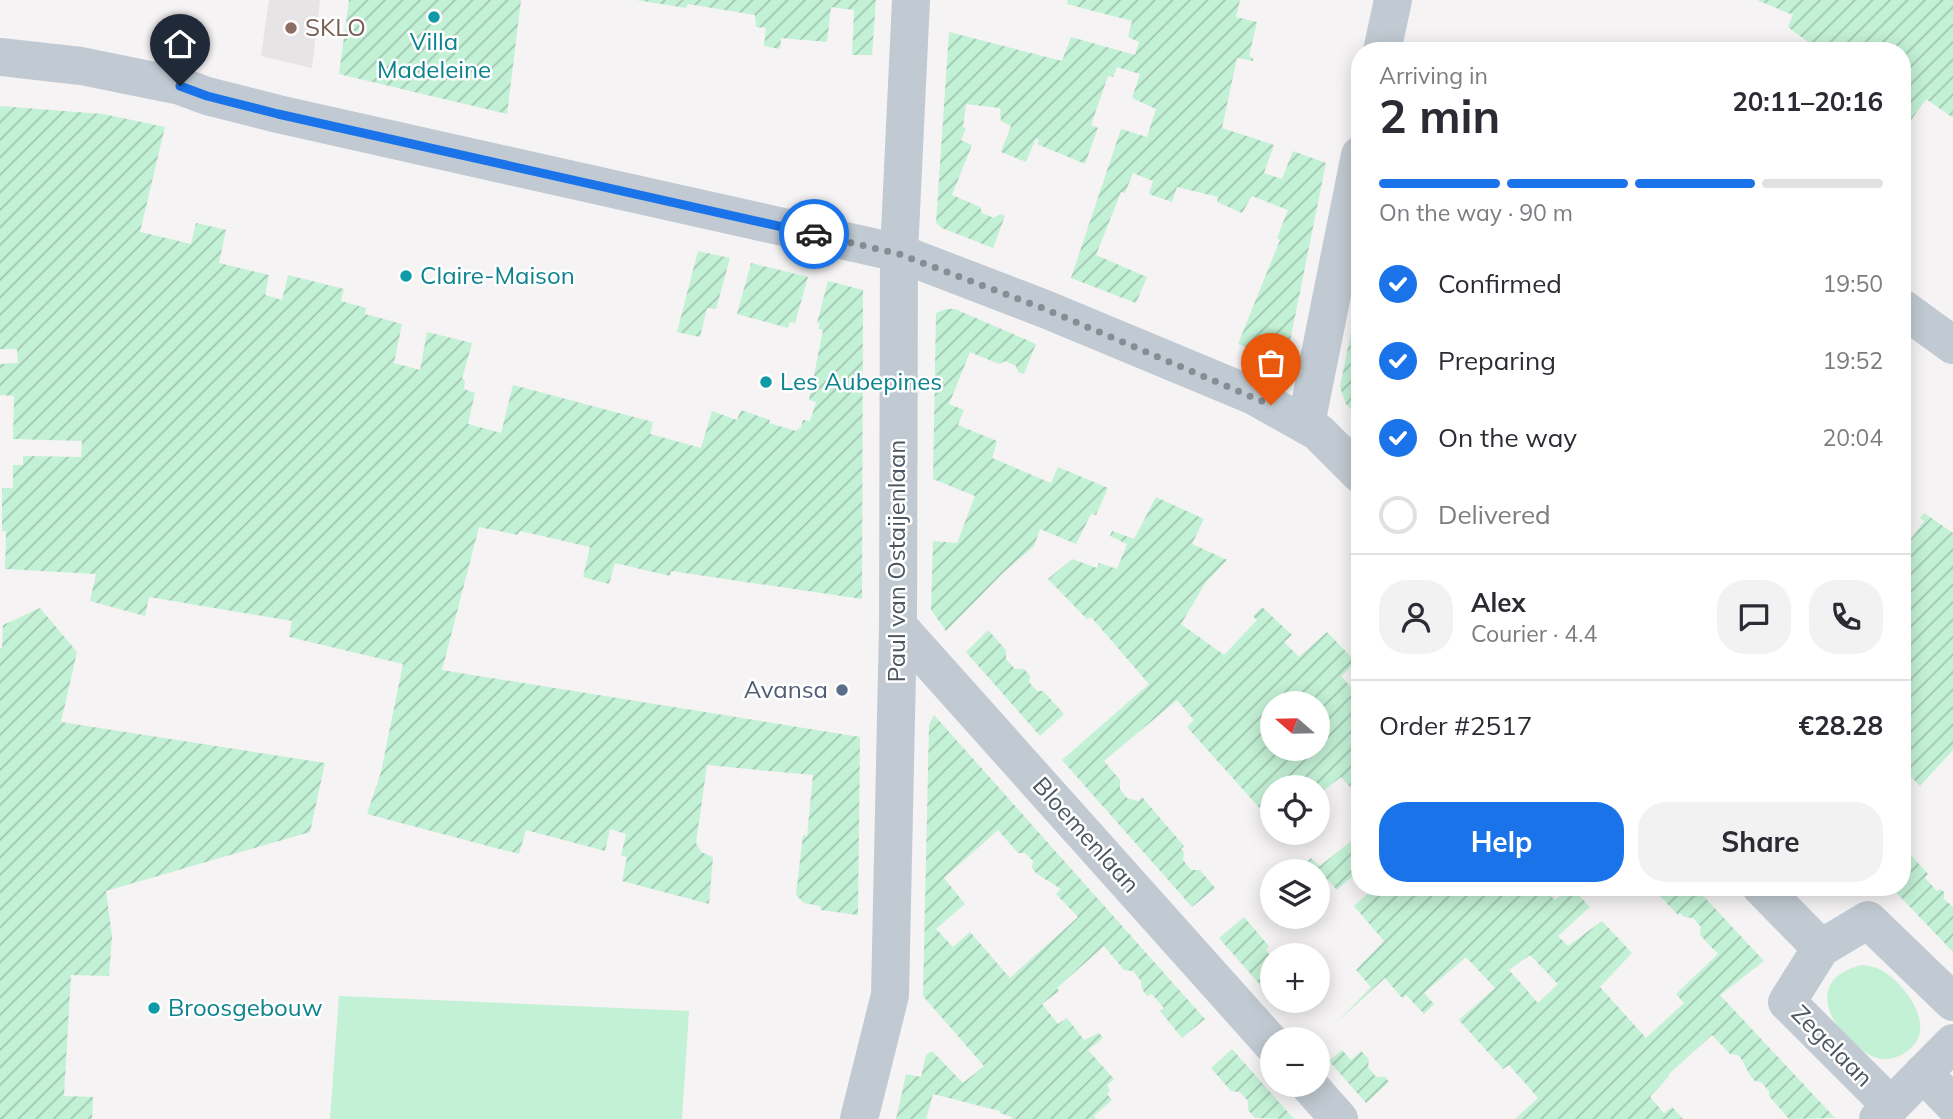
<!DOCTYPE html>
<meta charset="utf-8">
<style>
:root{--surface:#fff;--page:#f2f2f3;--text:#2b2b33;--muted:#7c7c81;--line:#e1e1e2;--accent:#1a73e8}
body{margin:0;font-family:Mulish,sans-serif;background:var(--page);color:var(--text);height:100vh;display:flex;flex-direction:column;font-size:26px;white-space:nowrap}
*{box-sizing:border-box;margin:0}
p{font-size:23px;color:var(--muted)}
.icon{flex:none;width:38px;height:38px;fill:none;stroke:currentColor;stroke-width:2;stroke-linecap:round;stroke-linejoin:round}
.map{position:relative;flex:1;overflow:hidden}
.drawer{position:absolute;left:1351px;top:42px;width:560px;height:854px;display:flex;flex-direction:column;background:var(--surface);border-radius:28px;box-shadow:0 4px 18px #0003}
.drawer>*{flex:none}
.needle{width:46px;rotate:290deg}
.buttons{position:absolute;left:1260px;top:691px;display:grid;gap:14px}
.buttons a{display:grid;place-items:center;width:70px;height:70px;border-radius:50%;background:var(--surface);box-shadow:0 4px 18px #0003;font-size:35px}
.pin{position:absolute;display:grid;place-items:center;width:60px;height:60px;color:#fff;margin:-72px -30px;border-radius:50% 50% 50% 0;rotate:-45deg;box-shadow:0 0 7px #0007}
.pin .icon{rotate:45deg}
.courier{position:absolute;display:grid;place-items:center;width:70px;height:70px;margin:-35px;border:5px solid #1a73e8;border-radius:50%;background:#fff;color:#222;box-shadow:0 2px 9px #0007}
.head em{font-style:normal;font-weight:700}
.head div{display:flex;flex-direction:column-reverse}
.head{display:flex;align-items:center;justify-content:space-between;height:119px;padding:0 28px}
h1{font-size:46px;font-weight:700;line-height:52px}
.bar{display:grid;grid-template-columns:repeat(4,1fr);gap:10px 7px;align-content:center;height:84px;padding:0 28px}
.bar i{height:9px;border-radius:5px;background:var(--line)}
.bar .current{background:var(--accent)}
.bar p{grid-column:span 4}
.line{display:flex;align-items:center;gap:18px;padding:0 28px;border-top:2px solid var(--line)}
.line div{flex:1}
.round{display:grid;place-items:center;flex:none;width:74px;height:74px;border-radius:28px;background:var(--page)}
ol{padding:0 28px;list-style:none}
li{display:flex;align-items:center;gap:21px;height:77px}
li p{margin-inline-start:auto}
li .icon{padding:7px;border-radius:50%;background:var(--accent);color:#fff;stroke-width:4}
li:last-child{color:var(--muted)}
li i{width:38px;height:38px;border:4px solid var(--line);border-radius:50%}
.cta{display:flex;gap:14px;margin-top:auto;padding:14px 28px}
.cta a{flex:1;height:80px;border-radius:28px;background:var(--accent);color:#fff;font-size:28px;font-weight:700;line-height:80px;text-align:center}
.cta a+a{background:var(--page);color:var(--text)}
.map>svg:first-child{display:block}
.education{fill:#e6e4e5}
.green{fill:#c3f1d5}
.garden{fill:url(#garden-furrows);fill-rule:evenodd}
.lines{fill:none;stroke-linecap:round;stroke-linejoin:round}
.minor{stroke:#c1cad2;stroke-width:38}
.done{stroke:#868d94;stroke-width:7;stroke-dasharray:0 12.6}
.route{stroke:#1a73e8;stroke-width:9}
.culture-dot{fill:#0f9aa8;stroke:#fff;stroke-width:2.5}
.education-dot{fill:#8d6e63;stroke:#fff;stroke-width:2.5}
.service-dot{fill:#5c6f8a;stroke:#fff;stroke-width:2.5}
.labels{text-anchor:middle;stroke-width:5;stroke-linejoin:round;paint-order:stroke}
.education-label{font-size:24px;fill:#785e54;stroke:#fff;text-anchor:start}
.culture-label{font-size:24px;fill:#0d838f;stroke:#fff;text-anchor:start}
.street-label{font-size:24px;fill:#4a5661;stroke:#fff}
.service-label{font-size:24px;fill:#4e5e75;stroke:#fff;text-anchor:end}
</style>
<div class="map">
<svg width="1953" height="1119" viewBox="0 0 1953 1119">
<defs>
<pattern id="garden-furrows" width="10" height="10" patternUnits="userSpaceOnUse" patternTransform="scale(1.75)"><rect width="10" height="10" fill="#c3f1d5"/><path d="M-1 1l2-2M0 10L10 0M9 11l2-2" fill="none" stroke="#a0c6b0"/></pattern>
</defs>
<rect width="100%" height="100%" fill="#f5f3f3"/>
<path class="education" d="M 269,0 L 320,0 L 312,68 L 261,56 Z"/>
<path class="green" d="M 1862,965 C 1869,966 1877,967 1883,971 C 1908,987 1941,1032 1903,1054 C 1880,1067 1864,1053 1847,1037 C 1819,1009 1818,975 1862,965 Z
M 339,996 L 689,1011 L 682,1119 L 330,1119 Z"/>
<path class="garden" d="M 349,0 L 521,0 L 507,114 L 339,74 Z
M 636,0 L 876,0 L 872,55 L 852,55 L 854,10 L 831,7 L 827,42 L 781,38 L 780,49 L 764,46 L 766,28 L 756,27 L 755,15 L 688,4 L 686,8 Z
M 1068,0 L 1240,0 L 1236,17 L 1257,22 L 1249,56 L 1253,58 L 1253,61 L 1237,58 L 1222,128 L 1274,145 L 1264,173 L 1282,179 L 1293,151 L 1326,163 L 1287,356 L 1282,361 L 1238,344 L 1280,240 L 1277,238 L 1288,210 L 1252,196 L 1242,213 L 1217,202 L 1218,197 L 1177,187 L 1172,202 L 1149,194 L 1153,181 L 1133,173 L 1125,193 L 1121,192 L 1096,255 L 1147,277 L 1136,303 L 1071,278 L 1121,129 L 1147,137 L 1156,109 L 1132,98 L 1140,74 L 1117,67 L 1113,77 L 1108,76 L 1091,125 L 1098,128 L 1085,164 L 1037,144 L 1039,140 L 1036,138 L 1026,162 L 1001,152 L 1011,126 L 1001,121 L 1000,108 L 966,104 L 963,127 L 966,128 L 961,140 L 972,145 L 952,195 L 980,207 L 982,213 L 994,218 L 1000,214 L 1005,216 L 993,248 L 942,228 L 936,223 L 949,32 L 1062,61 L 1071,37 L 1135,55 L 1139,42 L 1128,37 L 1132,21 L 1067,4 Z
M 1757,0 L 1953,0 L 1953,118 L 1926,99 L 1902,133 L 1902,51 L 1820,51 L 1788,27 L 1793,15 Z
M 0,106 L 103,114 L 165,127 L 140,232 L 191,244 L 196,223 L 226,230 L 219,263 L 269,275 L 265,295 L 282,300 L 288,275 L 344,289 L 341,301 L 366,308 L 365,314 L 402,324 L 394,363 L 420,370 L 427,332 L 472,343 L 462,379 L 465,380 L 464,389 L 475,393 L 468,424 L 501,433 L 513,385 L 653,422 L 650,434 L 701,448 L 712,411 L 737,420 L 741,410 L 770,420 L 769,423 L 796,431 L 801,427 L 803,420 L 810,421 L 816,402 L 809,400 L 823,330 L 818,329 L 820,323 L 817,323 L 828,281 L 863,290 L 862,599 L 671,571 L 670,576 L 615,563 L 609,584 L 583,577 L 590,547 L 520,531 L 518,535 L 479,527 L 442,670 L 860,737 L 858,915 L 821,910 L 820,906 L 804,903 L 796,895 L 803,835 L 807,836 L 813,775 L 707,765 L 696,843 L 701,852 L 713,857 L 709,904 L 622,881 L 627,857 L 621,856 L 626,834 L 610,829 L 605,851 L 526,830 L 519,854 L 367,814 L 381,772 L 403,664 L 289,637 L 292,621 L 149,597 L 145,616 L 90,601 L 96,574 L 5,569 L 6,531 L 2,531 L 2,488 L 13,488 L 13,465 L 23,465 L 23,456 L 81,457 L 82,441 L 13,439 L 14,396 L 0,395 L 0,364 L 18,363 L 17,349 L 0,349 Z
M 698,251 L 730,258 L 716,309 L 707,308 L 700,337 L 677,332 Z
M 751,263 L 808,277 L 795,323 L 790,322 L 788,328 L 737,314 Z
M 1360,288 L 1360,419 L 1346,404 L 1340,387 Z
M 946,309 L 955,309 L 1036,344 L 1024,374 L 1018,372 L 1016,366 L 1005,361 L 999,364 L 970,352 L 949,404 L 964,410 L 958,425 L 997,441 L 992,458 L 1051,483 L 1058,467 L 1108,488 L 1096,515 L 1091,514 L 1076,544 L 1040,529 L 1034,546 L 1004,572 L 946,631 L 931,610 L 933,541 L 957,543 L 975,496 L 933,479 L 936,313 Z
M 1156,497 L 1204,519 L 1192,544 L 1227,560 L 1206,582 L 1181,624 L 1224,655 L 1257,620 L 1253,616 L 1262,607 L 1292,635 L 1284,642 L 1299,657 L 1327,632 L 1356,662 L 1341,676 L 1360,697 L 1360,798 L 1341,777 L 1318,795 L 1318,788 L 1272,788 L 1272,822 L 1187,727 L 1194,720 L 1177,700 L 1104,761 L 1120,780 L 1120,789 L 1127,798 L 1138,801 L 1142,797 L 1184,846 L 1181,849 L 1184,852 L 1183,860 L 1191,870 L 1200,870 L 1215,888 L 1192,907 L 1062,760 L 1149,684 L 1091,617 L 1087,619 L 1048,579 L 1072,559 L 1097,568 L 1099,563 L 1117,569 L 1127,544 L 1110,536 L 1112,531 L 1134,539 ZM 1272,704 L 1318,704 L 1318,749 L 1272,749 Z
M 1924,513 L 1953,533 L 1953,750 L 1920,786 L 1905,771 L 1902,773 L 1902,538 L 1908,543 L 1924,521 L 1920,518 Z
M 40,608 L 77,652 L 61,722 L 325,763 L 310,832 L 106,891 L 112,936 L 109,976 L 71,975 L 64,1096 L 93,1097 L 92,1119 L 0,1119 L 0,648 L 2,648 L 3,625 Z
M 988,630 L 1006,650 L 1006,659 L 1015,669 L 1024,669 L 1030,676 L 1029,682 L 1037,691 L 1043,691 L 1064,714 L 1040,736 L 966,652 Z
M 934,715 L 1205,1019 L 1182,1038 L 1160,1011 L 1164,1008 L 1152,994 L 1147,996 L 1142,989 L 1141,981 L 1133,971 L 1124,970 L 1104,946 L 1057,988 L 1059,991 L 1042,1004 L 1058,1024 L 1067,1018 L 1084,1040 L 1099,1033 L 1103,1038 L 1088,1050 L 1114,1079 L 1107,1085 L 1110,1090 L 1107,1094 L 1112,1100 L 1094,1116 L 1096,1119 L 1012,1119 L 1012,1117 L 1000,1113 L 1000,1111 L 933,1094 L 926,1119 L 896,1119 L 906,1074 L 921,1077 L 926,1055 L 932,1051 L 963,1083 L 984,1066 L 923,996 L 929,725 ZM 998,830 L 1018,853 L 1025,853 L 1033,861 L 1032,868 L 1037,874 L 1061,889 L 1056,894 L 1078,917 L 1010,978 L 970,932 L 953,947 L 936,929 L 965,904 L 944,878 Z
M 1360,834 L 1360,870 L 1337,890 L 1328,880 L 1318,889 L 1318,872 L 1298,871 L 1311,858 L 1320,866 Z
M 1902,845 L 1928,874 L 1925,878 L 1937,891 L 1940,889 L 1944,892 L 1944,899 L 1953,907 L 1953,952 L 1891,887 L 1902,887 Z
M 1375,887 L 1542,887 L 1555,900 L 1571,887 L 1590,907 L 1558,936 L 1568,946 L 1602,921 L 1632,953 L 1600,987 L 1646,1038 L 1684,1003 L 1676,994 L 1718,954 L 1700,935 L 1701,927 L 1693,918 L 1684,917 L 1680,913 L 1678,915 L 1651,887 L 1695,887 L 1764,961 L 1720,995 L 1835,1118 L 1789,1119 L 1769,1096 L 1769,1091 L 1761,1082 L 1755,1081 C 1747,1073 1746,1064 1738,1055 L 1730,1054 L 1712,1035 L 1669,1074 L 1669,1076 L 1650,1097 L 1664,1113 L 1672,1107 L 1683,1119 L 1515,1119 L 1538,1098 L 1509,1065 L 1503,1069 L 1459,1020 L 1495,988 L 1466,957 L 1424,993 L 1434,1004 L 1424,1014 L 1406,995 L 1402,998 L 1385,978 L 1336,1023 L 1371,987 L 1356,970 L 1384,941 L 1354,906 ZM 1530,955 L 1558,984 L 1538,1003 L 1509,970 Z
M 1244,917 L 1269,946 L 1266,950 L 1272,958 L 1272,978 L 1262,987 L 1219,938 Z
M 1232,1049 L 1294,1119 L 1255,1118 L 1248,1110 L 1248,1101 L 1240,1092 L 1231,1091 L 1211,1068 Z
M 1342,1050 L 1351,1060 L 1361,1051 L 1369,1059 L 1368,1067 L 1376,1077 L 1385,1077 L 1389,1082 L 1366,1103 L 1329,1061 Z"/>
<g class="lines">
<path class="minor" d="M 1382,51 L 1393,0
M 0,57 L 81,66 L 180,86 L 207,96 L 278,114 L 899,253 L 1045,309 L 1254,396 L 1318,432 L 1360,474
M 1902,308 L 1953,345
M 1306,424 L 1360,155
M 898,626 L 1272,1044
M 1761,887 L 1821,948 L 1868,920 L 1953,1002
M 1821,948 L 1787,1002 L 1891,1106
M 1923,1073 L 1953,1104
M 1309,1085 L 1339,1119
M 859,1119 L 890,995 L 898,626 L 899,253 L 911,0
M 1878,1119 L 1953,1043"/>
</g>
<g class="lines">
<path class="done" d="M 814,234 L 899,254 L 923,263 L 1045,309 L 1271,405"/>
<path class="route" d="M 180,86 L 207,96 L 278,114 L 814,234"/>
</g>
<g class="culture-dot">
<circle cx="434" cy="17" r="7"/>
<circle cx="406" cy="276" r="7"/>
<circle cx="766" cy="382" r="7"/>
<circle cx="154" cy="1008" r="7"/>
</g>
<circle class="education-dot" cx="291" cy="28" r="7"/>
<circle class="service-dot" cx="842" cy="690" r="7"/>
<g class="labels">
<g class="education-label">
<text x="305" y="36">SKLO</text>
</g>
<g class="culture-label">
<text x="434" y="50" text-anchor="middle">Villa<tspan x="434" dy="28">Madeleine</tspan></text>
<text x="420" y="284">Claire-Maison</text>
<text x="780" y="390">Les Aubepines</text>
<text x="168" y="1016">Broosgebouw</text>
</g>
<g class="street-label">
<text transform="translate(897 561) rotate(-90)" y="8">Paul van Ostaijenlaan</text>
<text transform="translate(1086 835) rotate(48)" y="8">Bloemenlaan</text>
<text transform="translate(1832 1046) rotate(45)" y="8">Zegelaan</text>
</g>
<g class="service-label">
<text x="828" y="698">Avansa</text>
</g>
</g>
</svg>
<div class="buttons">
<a><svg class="needle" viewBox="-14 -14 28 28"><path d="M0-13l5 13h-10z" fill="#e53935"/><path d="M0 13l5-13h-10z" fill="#7c7c81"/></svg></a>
<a><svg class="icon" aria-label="locate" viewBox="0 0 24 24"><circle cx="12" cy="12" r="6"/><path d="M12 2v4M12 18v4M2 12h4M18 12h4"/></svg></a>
<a><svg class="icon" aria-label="layers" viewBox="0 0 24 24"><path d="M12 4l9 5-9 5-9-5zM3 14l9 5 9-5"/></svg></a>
<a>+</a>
<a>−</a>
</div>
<div class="pin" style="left:1271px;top:405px;background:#ea580c"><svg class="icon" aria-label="bag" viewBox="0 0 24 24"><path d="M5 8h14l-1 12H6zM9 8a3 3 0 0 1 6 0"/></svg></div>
<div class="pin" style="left:180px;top:86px;background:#1f2937"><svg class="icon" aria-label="home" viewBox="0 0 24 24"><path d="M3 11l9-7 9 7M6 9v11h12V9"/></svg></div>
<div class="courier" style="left:814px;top:234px"><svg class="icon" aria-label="car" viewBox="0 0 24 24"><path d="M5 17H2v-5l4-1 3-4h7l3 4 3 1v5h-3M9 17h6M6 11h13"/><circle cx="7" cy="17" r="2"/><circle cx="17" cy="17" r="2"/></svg></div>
<section class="drawer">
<div class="head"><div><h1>2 min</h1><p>Arriving in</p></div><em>20:11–20:16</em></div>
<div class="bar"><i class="current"></i><i class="current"></i><i class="current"></i><i></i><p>On the way · 90 m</p></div>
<ol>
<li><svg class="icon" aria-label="check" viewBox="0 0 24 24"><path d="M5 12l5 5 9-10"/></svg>Confirmed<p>19:50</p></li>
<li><svg class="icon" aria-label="check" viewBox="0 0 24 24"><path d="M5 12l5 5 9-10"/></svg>Preparing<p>19:52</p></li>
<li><svg class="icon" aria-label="check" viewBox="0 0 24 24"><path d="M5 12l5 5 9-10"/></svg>On the way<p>20:04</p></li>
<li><i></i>Delivered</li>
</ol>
<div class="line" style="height:126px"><a class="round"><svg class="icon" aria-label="person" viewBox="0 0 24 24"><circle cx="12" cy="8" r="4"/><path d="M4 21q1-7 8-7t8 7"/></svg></a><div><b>Alex</b><p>Courier · 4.4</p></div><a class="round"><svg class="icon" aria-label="chat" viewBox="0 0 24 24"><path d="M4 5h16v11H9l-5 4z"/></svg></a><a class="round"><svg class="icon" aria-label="phone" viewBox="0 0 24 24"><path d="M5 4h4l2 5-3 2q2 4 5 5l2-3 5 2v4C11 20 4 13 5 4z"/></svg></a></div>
<div class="line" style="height:91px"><div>Order #2517</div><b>€28.28</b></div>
<div class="cta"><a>Help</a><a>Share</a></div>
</section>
</div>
